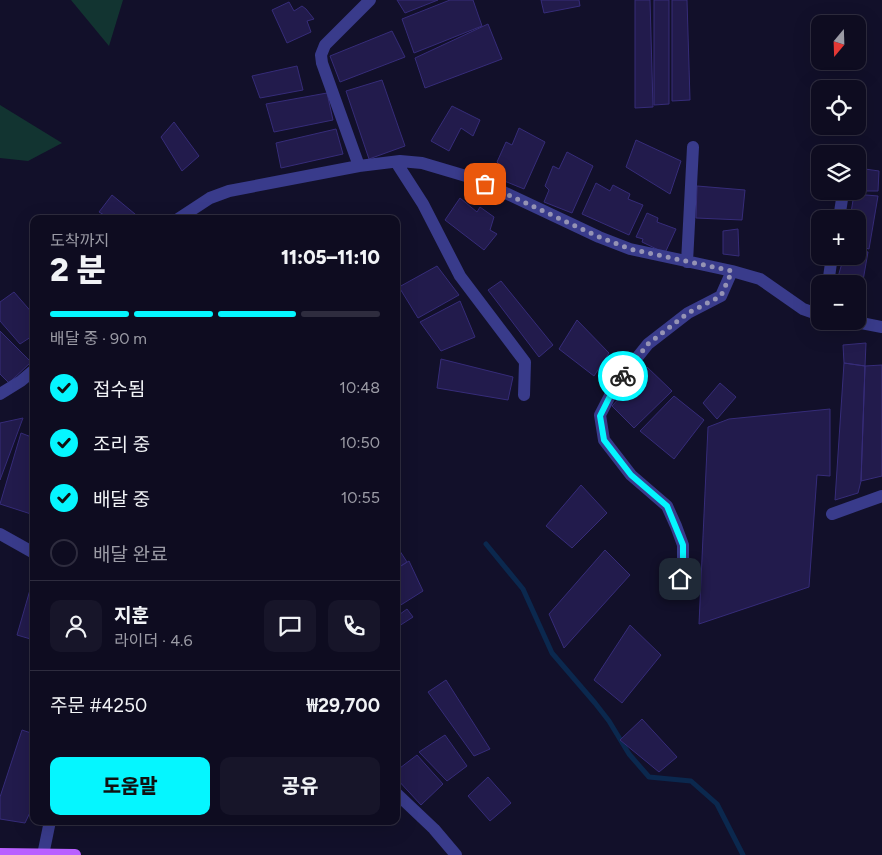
<!DOCTYPE html>
<html lang="ko">
<meta charset="utf-8">
<style>
:root{--surface:#0e0c20;--page:#171529;--text:#f1f3f6;--muted:#9b9ba5;--line:#2e2c3e;--accent:#05f6ff}
body{margin:0;font-family:Figtree,"Noto Sans KR",sans-serif;background:var(--page);color:var(--text);height:100vh;display:flex;flex-direction:column;font-size:19px;white-space:nowrap}
*{box-sizing:border-box;margin:0}
p{font-size:16px;color:var(--muted)}
.icon{flex:none;width:28px;height:28px;fill:none;stroke:currentColor;stroke-width:2;stroke-linecap:round;stroke-linejoin:round}
.map{position:relative;flex:1;overflow:hidden}
.sheet{position:absolute;left:30px;top:215px;width:370px;height:610px;display:flex;flex-direction:column;background:var(--surface);border-radius:10px;box-shadow:0 5px 20px #0002,0 0 0 1px var(--line)}
.sheet>*{flex:none}
.needle{width:32px;rotate:199deg}
.fabs{position:absolute;left:811px;top:15px;display:grid;gap:10px}
.fabs a{display:grid;place-items:center;width:55px;height:55px;border-radius:10px;background:var(--surface);box-shadow:0 5px 20px #0002,0 0 0 1px var(--line);font-size:25px}
.pin{position:absolute;display:grid;place-items:center;width:42px;height:42px;color:#fff;margin:-21px;border-radius:10px;box-shadow:0 2px 8px #0006}
.courier{position:absolute;display:grid;place-items:center;width:50px;height:50px;margin:-25px;border:4px solid #05f6ff;border-radius:50%;background:#fff;color:#222;box-shadow:0 1px 6px #0007}
.head em{font-style:normal;font-weight:800}
.head div{display:flex;flex-direction:column-reverse}
.head{display:flex;align-items:center;justify-content:space-between;height:85px;padding:0 20px}
h1{font-size:32px;font-weight:800;line-height:38px}
.bar{display:grid;grid-template-columns:repeat(4,1fr);gap:8px 5px;align-content:center;height:60px;padding:0 20px}
.bar i{height:6px;border-radius:4px;background:var(--line)}
.bar .current{background:var(--accent)}
.bar p{grid-column:span 4}
.line{display:flex;align-items:center;gap:12px;padding:0 20px;border-top:1px solid var(--line)}
.line div{flex:1}
.round{display:grid;place-items:center;flex:none;width:52px;height:52px;border-radius:10px;background:var(--page)}
ol{padding:0 20px;list-style:none}
li{display:flex;align-items:center;gap:15px;height:55px}
li p{margin-inline-start:auto}
li .icon{padding:5px;border-radius:50%;background:var(--accent);color:#111;stroke-width:4}
li:last-child{color:var(--muted)}
li i{width:28px;height:28px;border:2px solid var(--line);border-radius:50%}
.primary-button{display:flex;gap:10px;margin-top:auto;padding:10px 20px}
.primary-button a{flex:1;height:58px;border-radius:10px;background:var(--accent);color:#111;font-size:20px;font-weight:800;line-height:58px;text-align:center}
.primary-button a+a{background:var(--page);color:var(--text)}
.map>svg:first-child{display:block}
.green{fill:#123431}
.lines{fill:none;stroke-linecap:round;stroke-linejoin:round}
.stream{stroke:#0b284e;stroke-width:5}
.building{fill:#221b4c;stroke:#362c79}
.minor{stroke:#393b8b;stroke-width:12}
.major{stroke:#b960ff;stroke-width:12}
.done{stroke:#9593b4;stroke-width:5;stroke-dasharray:0 9}
.route{stroke:#05f6ff;stroke-width:6}
</style>
<div class="map">
<svg width="882" height="855" viewBox="0 0 882 855">
<rect width="100%" height="100%" fill="#12102a"/>
<path class="green" d="M 71,0 L 123,0 L 109,46 Z
M 0,105 L 62,143 L 28,161 L 0,158 Z"/>
<g class="lines">
<path class="stream" d="M 486,544 L 523,589 L 552,653 L 595,703 L 609,721 L 629,754 L 649,777 L 691,781 L 717,804 L 743,855"/>
</g>
<path class="building" d="M 397,0 L 438,0 L 405,13 Z
M 450,0 L 473,0 L 482,26 L 414,53 L 402,19 Z
M 541,0 L 579,0 L 580,6 L 544,13 Z
M 635,0 L 650,0 L 653,107 L 635,108 Z
M 654,0 L 669,0 L 669,104 L 654,105 Z
M 672,0 L 687,0 L 690,100 L 672,101 Z
M 289,2 L 294,11 L 302,6 L 306,9 L 314,19 L 307,21 L 311,32 L 287,43 L 272,10 Z
M 488,24 L 502,59 L 425,88 L 415,58 Z
M 392,31 L 405,57 L 340,82 L 330,56 Z
M 297,66 L 303,90 L 260,98 L 252,76 Z
M 382,80 L 405,146 L 369,159 L 346,91 Z
M 327,93 L 333,120 L 274,132 L 266,104 Z
M 452,106 L 480,120 L 473,136 L 461,128 L 449,151 L 431,141 Z
M 174,122 L 199,156 L 182,171 L 161,137 Z
M 519,128 L 545,142 L 524,189 L 497,178 L 501,166 L 497,162 L 506,142 L 512,145 Z
M 336,129 L 343,154 L 281,168 L 276,143 Z
M 636,140 L 681,161 L 670,194 L 626,167 Z
M 567,152 L 593,166 L 572,213 L 544,202 L 549,190 L 545,186 L 553,166 L 559,169 Z
M 858,168 L 879,171 L 878,191 L 858,191 Z
M 596,183 L 610,191 L 613,185 L 630,194 L 628,199 L 643,205 L 629,235 L 582,214 Z
M 697,186 L 745,190 L 742,220 L 696,218 Z
M 854,194 L 878,196 L 869,249 L 858,246 L 858,219 L 850,219 Z
M 112,195 L 141,219 L 111,219 L 99,212 Z
M 460,198 L 477,212 L 480,207 L 494,217 L 490,230 L 497,234 L 484,250 L 445,220 Z
M 647,213 L 658,218 L 657,222 L 676,229 L 665,253 L 642,242 L 643,239 L 636,237 Z
M 738,229 L 739,256 L 723,254 L 723,231 Z
M 858,250 L 868,252 L 860,298 L 858,298 L 858,284 L 836,284 L 844,256 L 858,256 Z
M 437,266 L 459,295 L 418,318 L 399,287 Z
M 501,281 L 553,345 L 539,357 L 488,290 Z
M 14,292 L 34,315 L 34,335 L 20,344 L 0,321 L 0,302 Z
M 460,301 L 475,337 L 441,351 L 420,322 Z
M 577,320 L 609,353 L 594,376 L 559,349 Z
M 0,331 L 31,362 L 9,383 L 0,374 Z
M 866,343 L 865,366 L 844,363 L 843,345 Z
M 441,359 L 513,377 L 508,400 L 437,388 Z
M 844,363 L 865,366 L 861,481 L 858,493 L 835,500 Z
M 882,365 L 882,476 L 861,481 L 865,366 Z
M 647,367 L 672,391 L 634,428 L 612,406 Z
M 720,383 L 736,397 L 717,419 L 703,403 Z
M 674,396 L 704,420 L 674,459 L 640,431 Z
M 830,409 L 830,476 L 817,475 L 809,587 L 699,624 L 708,427 L 729,419 Z
M 23,418 L 0,480 L 0,423 Z
M 21,433 L 34,438 L 34,515 L 0,504 Z
M 581,485 L 607,513 L 572,548 L 546,526 Z
M 396,545 L 407,562 L 396,569 Z
M 605,550 L 630,575 L 564,648 L 549,614 Z
M 409,561 L 423,591 L 396,608 L 396,569 Z
M 34,576 L 34,640 L 17,635 Z
M 407,609 L 413,617 L 396,628 L 396,617 Z
M 630,625 L 661,655 L 622,703 L 594,680 Z
M 446,680 L 490,749 L 474,756 L 428,692 Z
M 642,719 L 677,757 L 659,772 L 620,740 Z
M 22,730 L 34,734 L 34,804 L 25,823 L 0,819 L 0,797 Z
M 445,735 L 467,766 L 447,781 L 419,752 Z
M 417,755 L 443,784 L 421,805 L 396,778 L 396,771 Z
M 488,777 L 511,803 L 490,821 L 468,796 Z"/>
<g class="lines">
<path class="minor" d="M 396,162 L 423,204 L 460,276 L 525,362 L 524,395
M 359,166 L 322,63 L 321,55 L 325,45 L 370,0
M 178,219 L 210,198 L 229,191 L 359,166 L 400,161 L 422,163 L 476,179 L 599,237 L 630,249 L 732,271 L 760,279 L 803,309 L 820,315
M 839,219 L 842,199
M 687,262 L 693,147
M 828,284 L 832,256
M 851,321 L 882,327
M 0,394 L 21,381 L 34,370
M 832,514 L 882,496
M 0,534 L 34,553
M 677,591 L 683,567 L 683,545 L 676,526 L 667,506 L 631,475 L 604,440 L 600,415 L 616,384 L 648,344 L 688,313 L 721,296 L 732,271
M 396,793 L 434,829 L 456,855
M 43,855 L 50,821"/>
<path class="major" d="M 0,854 L 75,855"/>
</g>
<g class="lines">
<path class="done" d="M 485,184 L 599,237 L 630,249 L 732,271 L 721,296 L 688,313 L 648,344 L 623,376"/>
<path class="route" d="M 623,376 L 616,384 L 600,416 L 604,440 L 631,475 L 667,506 L 683,545 L 683,567 L 680,579"/>
</g>
</svg>
<div class="fabs">
<a><svg class="needle" viewBox="-14 -14 28 28"><path d="M0-13l5 13h-10z" fill="#e53935"/><path d="M0 13l5-13h-10z" fill="#9b9ba5"/></svg></a>
<a><svg class="icon" aria-label="locate" viewBox="0 0 24 24"><circle cx="12" cy="12" r="6"/><path d="M12 2v4M12 18v4M2 12h4M18 12h4"/></svg></a>
<a><svg class="icon" aria-label="layers" viewBox="0 0 24 24"><path d="M12 4l9 5-9 5-9-5zM3 14l9 5 9-5"/></svg></a>
<a>+</a>
<a>−</a>
</div>
<div class="pin" style="left:485px;top:184px;background:#ea580c"><svg class="icon" aria-label="bag" viewBox="0 0 24 24"><path d="M5 8h14l-1 12H6zM9 8a3 3 0 0 1 6 0"/></svg></div>
<div class="pin" style="left:680px;top:579px;background:#1f2937"><svg class="icon" aria-label="home" viewBox="0 0 24 24"><path d="M3 11l9-7 9 7M6 9v11h12V9"/></svg></div>
<div class="courier" style="left:623px;top:376px"><svg class="icon" aria-label="bike" viewBox="0 0 24 24"><circle cx="6" cy="16" r="4"/><circle cx="18" cy="16" r="4"/><path d="M6 16l4-8h5l3 8M10 8l3 8H6M13 5h3"/></svg></div>
<section class="sheet">
<div class="head"><div><h1>2 분</h1><p>도착까지</p></div><em>11:05–11:10</em></div>
<div class="bar"><i class="current"></i><i class="current"></i><i class="current"></i><i></i><p>배달 중 · 90 m</p></div>
<ol>
<li><svg class="icon" aria-label="check" viewBox="0 0 24 24"><path d="M5 12l5 5 9-10"/></svg>접수됨<p>10:48</p></li>
<li><svg class="icon" aria-label="check" viewBox="0 0 24 24"><path d="M5 12l5 5 9-10"/></svg>조리 중<p>10:50</p></li>
<li><svg class="icon" aria-label="check" viewBox="0 0 24 24"><path d="M5 12l5 5 9-10"/></svg>배달 중<p>10:55</p></li>
<li><i></i>배달 완료</li>
</ol>
<div class="line" style="height:90px"><a class="round"><svg class="icon" aria-label="person" viewBox="0 0 24 24"><circle cx="12" cy="8" r="4"/><path d="M4 21q1-7 8-7t8 7"/></svg></a><div><b>지훈</b><p>라이더 · 4.6</p></div><a class="round"><svg class="icon" aria-label="chat" viewBox="0 0 24 24"><path d="M4 5h16v11H9l-5 4z"/></svg></a><a class="round"><svg class="icon" aria-label="phone" viewBox="0 0 24 24"><path d="M5 4h4l2 5-3 2q2 4 5 5l2-3 5 2v4C11 20 4 13 5 4z"/></svg></a></div>
<div class="line" style="height:65px"><div>주문 #4250</div><b>₩29,700</b></div>
<div class="primary-button"><a>도움말</a><a>공유</a></div>
</section>
</div>
